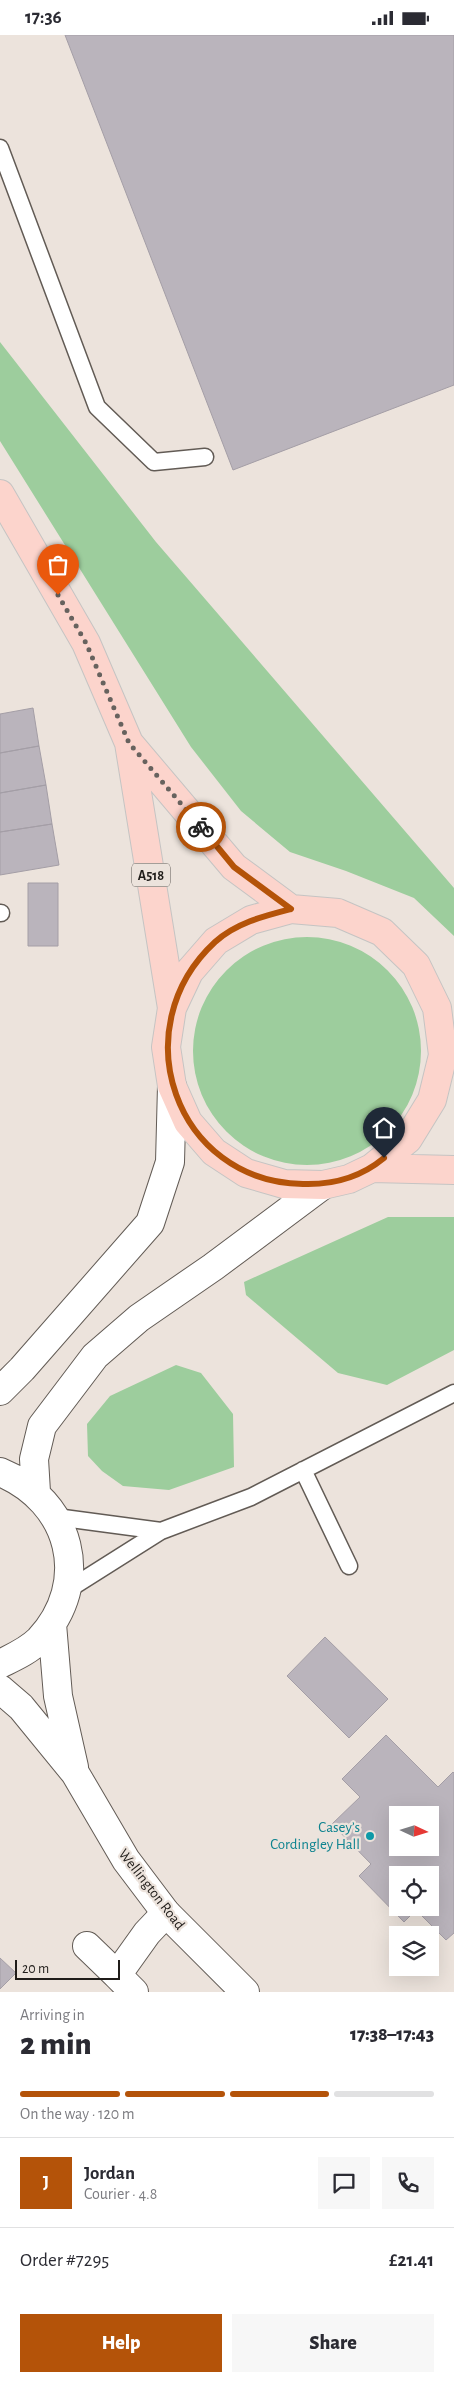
<!DOCTYPE html>
<meta charset="utf-8">
<style>
:root{--surface:#fff;--page:#f7f7f7;--text:#2b2b33;--muted:#7c7c81;--line:#e1e1e2;--accent:#b45309}
body{margin:0;font-family:"Alegreya Sans",sans-serif;background:var(--page);color:var(--text);height:100vh;display:flex;flex-direction:column;font-size:19px;white-space:nowrap}
*{box-sizing:border-box;margin:0}
p{font-size:16px;color:var(--muted)}
.icon{flex:none;width:28px;height:28px;fill:none;stroke:currentColor;stroke-width:2;stroke-linecap:round;stroke-linejoin:round}
.map{position:relative;height:1957px;overflow:hidden}
.sheet{display:flex;flex-direction:column;background:var(--surface);flex:1}
.sheet>*{flex:none}
.needle{width:32px;rotate:94deg}
.tools{position:absolute;left:389px;top:1771px;display:grid;gap:10px}
.tools a{display:grid;place-items:center;width:50px;height:50px;border-radius:0px;background:var(--surface);box-shadow:0 5px 20px #0002;font-size:25px}
.scale{position:absolute;left:15px;bottom:12px;width:105px;box-sizing:border-box;padding-left:5px;border:2px solid #201d1a;border-top:0;font-size:14px;line-height:18px;white-space:nowrap;color:#201d1a;-webkit-text-stroke:4px #ece3dc;paint-order:stroke}
.pin{position:absolute;display:grid;place-items:center;width:42px;height:42px;color:#fff;margin:-51px -21px;border-radius:50% 50% 50% 0;rotate:-45deg;box-shadow:0 0 5px #0007}
.pin .icon{rotate:45deg}
.courier{position:absolute;display:grid;place-items:center;width:50px;height:50px;margin:-25px;border:4px solid #b45309;border-radius:50%;background:#fff;color:#222;box-shadow:0 1px 6px #0007}
.headline em{font-style:normal;font-weight:800}
.headline div{display:flex;flex-direction:column-reverse}
.headline{display:flex;align-items:center;justify-content:space-between;height:85px;padding:0 20px}
h1{font-size:32px;font-weight:800;line-height:38px}
.bar{display:grid;grid-template-columns:repeat(4,1fr);gap:8px 5px;align-content:center;height:60px;padding:0 20px}
.bar i{height:6px;border-radius:4px;background:var(--line)}
.bar .selected{background:var(--accent)}
.bar p{grid-column:span 4}
.line{display:flex;align-items:center;gap:12px;padding:0 20px;border-top:1px solid var(--line)}
.line div{flex:1}
.round{display:grid;place-items:center;flex:none;width:52px;height:52px;border-radius:0px;background:var(--page)}
.cta{display:flex;gap:10px;margin-top:auto;padding:10px 20px}
.cta a{flex:1;height:58px;border-radius:0px;background:var(--accent);color:#fff;font-size:20px;font-weight:800;line-height:58px;text-align:center}
.cta a+a{background:var(--page);color:var(--text)}
.status{display:flex;justify-content:space-between;align-items:center;height:35px;padding:0 25px;background:var(--surface);direction:ltr}
.status svg{height:14px;fill:currentColor}
.map>svg:first-child{display:block}
.green{fill:#9dcd9d}
.building{fill:#bab4bc;stroke:#a49ea6;fill-rule:evenodd}
.lines{fill:none;stroke-linecap:round;stroke-linejoin:round}
.service-casing{stroke:#625b55;stroke-width:19}
.minor-casing{stroke:#625b55;stroke-width:30}
.tertiary-casing{stroke:#625b55;stroke-width:30}
.trunk-casing{stroke:#c5c4c3;stroke-width:30}
.service{stroke:#fff;stroke-width:16}
.minor{stroke:#fff;stroke-width:28}
.tertiary{stroke:#fff;stroke-width:28}
.trunk{stroke:#fcd4cc;stroke-width:28}
.done{stroke:#67625e;stroke-width:5;stroke-dasharray:0 9}
.route{stroke:#b45309;stroke-width:6}
.culture-dot{fill:#0f9aa8;stroke:#ece3dc;stroke-width:2}
.labels{text-anchor:middle;stroke-width:4.5;stroke-linejoin:round;paint-order:stroke}
.shield{fill:#ece3dc;stroke:#5d5854;stroke-width:1}
.shield-label{font-size:14px;font-weight:bold;fill:#201d1a}
.culture-label{font-size:15px;fill:#0d838f;stroke:#ece3dc;text-anchor:end}
.street-label{font-size:15px;fill:#201d1a;stroke:#ece3dc}
</style>
<div class="status"><b>17:36</b><svg viewBox="0 0 49 12"><path d="M0 12V9h3v3zM5 12V6h3v6zM10 12V3h3v9zM15 12V0h3v12zM26 1h20v11H26zM47 4h2v5h-2z"/></svg></div>
<div class="map">
<svg width="454" height="1957" viewBox="0 0 454 1957">
<rect width="100%" height="100%" fill="#ece3dc"/>
<path class="green" d="M 0,307 L 156,507 L 454,853 L 454,901 L 414,863 L 346,836 L 290,817 L 241,776 L 191,712 L 0,406 Z
M193 1016a114 114 0 1 1 228 0a114 114 0 1 1-228 0Z
M 388,1182 L 454,1182 L 454,1315 L 387,1350 L 338,1338 L 246,1260 L 244,1247 Z
M 176,1330 L 201,1338 L 233,1379 L 234,1432 L 169,1455 L 123,1451 L 102,1436 L 88,1421 L 87,1389 L 110,1361 Z"/>
<path class="building" d="M 65,0 L 454,0 L 454,350 L 233,435 Z
M 33,673 L 39,711 L 0,718 L 0,679 Z
M 39,711 L 46,750 L 0,758 L 0,718 Z
M 46,750 L 52,789 L 0,797 L 0,758 Z
M 52,789 L 59,830 L 0,840 L 0,797 Z
M 28,848 L 58,848 L 58,911 L 28,911 Z
M 325,1602 L 388,1664 L 349,1703 L 287,1641 Z
M 386,1700 L 438,1752 L 453,1737 L 454,1738 L 454,1898 L 446,1905 L 416,1875 L 404,1887 L 359,1841 L 371,1829 L 332,1789 L 360,1762 L 342,1744 ZM 398,1780 L 430,1780 L 430,1812 L 398,1812 ZM 398,1840 L 430,1840 L 430,1872 L 398,1872 Z
M 0,1923 L 16,1938 L 0,1954 Z"/>
<g class="lines">
<g class="service-casing">
<path id="service" d="M 0,113 L 97,372 L 154,427 L 205,422
M 0,878 L 1,878
M 303,1435 L 349,1531
M 56,1482 L 161,1496
M 66,1556 L 161,1496 L 251,1462 L 454,1358"/>
</g>
<g class="minor-casing">
<path id="minor" d="M 87,1911 L 117,1940
M 134,1957 L 117,1940 L 147,1898 L 166,1878"/>
</g>
<g class="tertiary-casing">
<path id="tertiary" d="M 0,1356 L 22,1334 L 150,1188 L 170,1127 L 172,1051
M 0,1437 C 71,1466 93,1547 39,1605 C 28,1616 14,1622 0,1629
M 36,1457 L 34,1424 L 42,1391 L 95,1321 L 139,1283 L 213,1232 L 323,1150
M 52,1589 L 58,1661 L 74,1732
M 0,1654 L 21,1672 L 75,1738 L 126,1825 L 166,1878 L 245,1957"/>
</g>
<g class="trunk-casing">
<path id="trunk" d="M 0,459 L 86,608 L 129,708 L 172,973
M 129,708 L 234,832 L 291,874
M 372,1133 L 408,1104 L 432,1065 L 443,1020 L 437,973 L 416,930 L 382,897 L 338,878 L 291,874 L 251,885 L 216,906 L 189,937 L 172,973 L 166,1012 L 172,1051 L 188,1087 L 214,1117 L 246,1138 L 284,1149 L 323,1150 L 349,1144 L 372,1133 L 454,1135"/>
</g>
<use href="#service" class="service"/>
<use href="#minor" class="minor"/>
<use href="#tertiary" class="tertiary"/>
<use href="#trunk" class="trunk"/>
</g>
<g class="lines">
<path class="done" d="M 58,560 L 86,608 L 129,708 L 201,792"/>
<path class="route" d="M 201,792 L 234,832 L 291,874 C 264,881 236,888 215,907 C 122,993 175,1147 303,1149 C 333,1150 361,1142 384,1123"/>
</g>
<circle class="culture-dot" cx="370" cy="1801" r="5"/>
<g class="labels">
<rect class="shield" x="132" y="828.5" width="38" height="23" rx="4"/>
<g class="shield-label">
<text x="151" y="845">A518</text>
</g>
<g class="culture-label">
<text x="360" y="1797">Casey’s<tspan x="360" dy="17">Cordingley Hall</tspan></text>
</g>
<g class="street-label">
<text transform="translate(152 1854) rotate(52)" y="5">Wellington Road</text>
</g>
</g>
</svg>
<div class="tools">
<a><svg class="needle" viewBox="-14 -14 28 28"><path d="M0-13l5 13h-10z" fill="#e53935"/><path d="M0 13l5-13h-10z" fill="#7c7c81"/></svg></a>
<a><svg class="icon" aria-label="locate" viewBox="0 0 24 24"><circle cx="12" cy="12" r="6"/><path d="M12 2v4M12 18v4M2 12h4M18 12h4"/></svg></a>
<a><svg class="icon" aria-label="layers" viewBox="0 0 24 24"><path d="M12 4l9 5-9 5-9-5zM3 14l9 5 9-5"/></svg></a>
</div>
<div class="scale">20 m</div>
<div class="pin" style="left:58px;top:560px;background:#ea580c"><svg class="icon" aria-label="bag" viewBox="0 0 24 24"><path d="M5 8h14l-1 12H6zM9 8a3 3 0 0 1 6 0"/></svg></div>
<div class="pin" style="left:384px;top:1123px;background:#1f2937"><svg class="icon" aria-label="home" viewBox="0 0 24 24"><path d="M3 11l9-7 9 7M6 9v11h12V9"/></svg></div>
<div class="courier" style="left:201px;top:792px"><svg class="icon" aria-label="bike" viewBox="0 0 24 24"><circle cx="6" cy="16" r="4"/><circle cx="18" cy="16" r="4"/><path d="M6 16l4-8h5l3 8M10 8l3 8H6M13 5h3"/></svg></div>
</div>
<section class="sheet">
<div class="headline"><div><h1>2 min</h1><p>Arriving in</p></div><em>17:38–17:43</em></div>
<div class="bar"><i class="selected"></i><i class="selected"></i><i class="selected"></i><i></i><p>On the way · 120 m</p></div>
<div class="line" style="height:90px"><b class="round" style="background:var(--accent);color:#fff">J</b><div><b>Jordan</b><p>Courier · 4.8</p></div><a class="round"><svg class="icon" aria-label="chat" viewBox="0 0 24 24"><path d="M4 5h16v11H9l-5 4z"/></svg></a><a class="round"><svg class="icon" aria-label="phone" viewBox="0 0 24 24"><path d="M5 4h4l2 5-3 2q2 4 5 5l2-3 5 2v4C11 20 4 13 5 4z"/></svg></a></div>
<div class="line" style="height:65px"><div>Order #7295</div><b>£21.41</b></div>
<div class="cta"><a>Help</a><a>Share</a></div>
</section>
